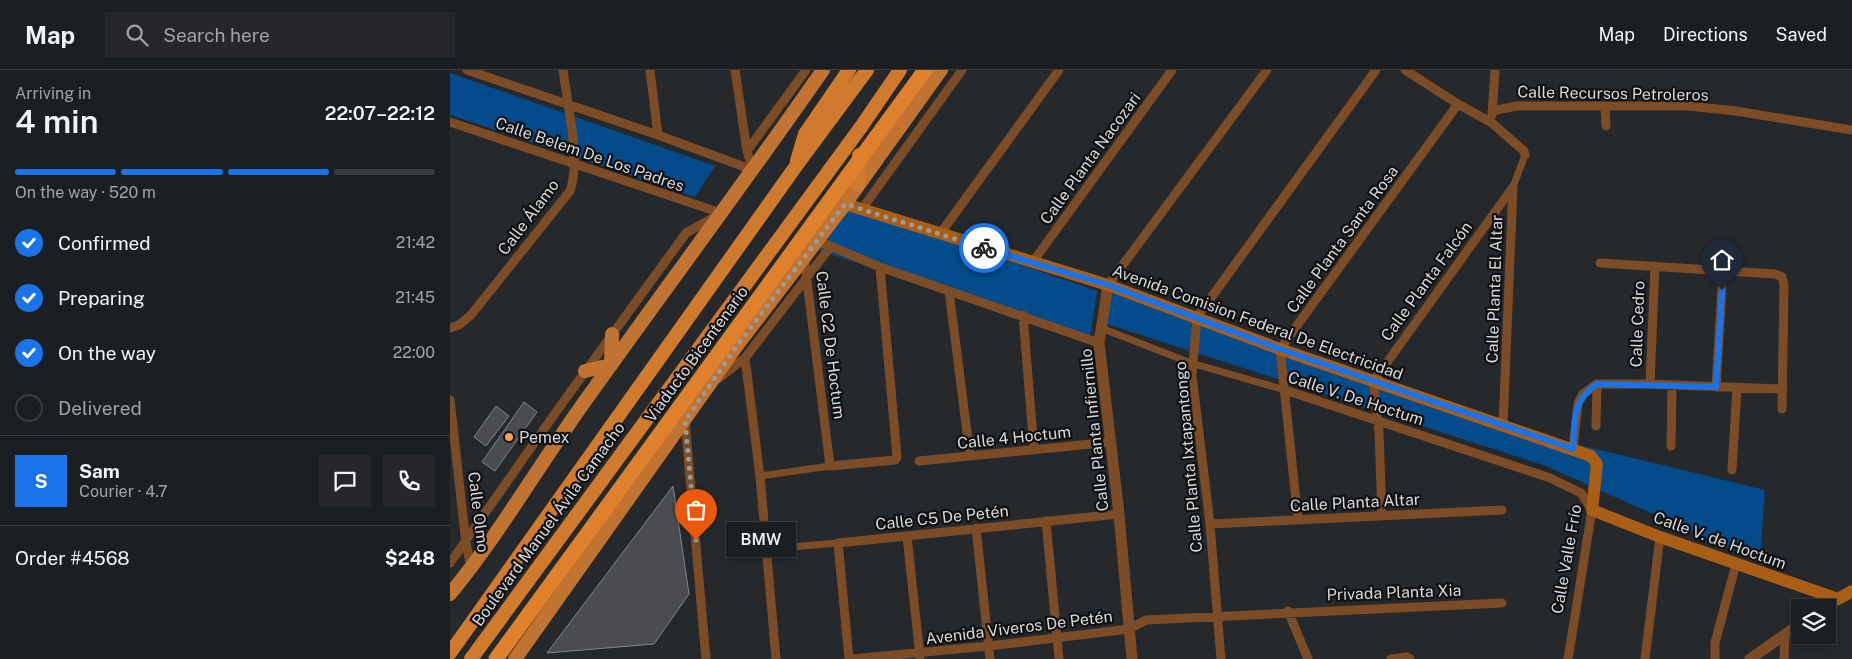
<!DOCTYPE html>
<meta charset="utf-8">
<style>
:root{--surface:#1c1f21;--page:#25272a;--text:#f1f3f6;--muted:#a0a2a5;--line:#3a3d3f;--accent:#1a73e8}
body{margin:0;font-family:"Public Sans",sans-serif;background:var(--page);color:var(--text);height:100vh;display:flex;flex-direction:column;font-size:19px;white-space:nowrap}
*{box-sizing:border-box;margin:0}
p{font-size:16px;color:var(--muted)}
.icon{flex:none;width:28px;height:28px;fill:none;stroke:currentColor;stroke-width:2;stroke-linecap:round;stroke-linejoin:round}
.map{position:relative;flex:1;overflow:hidden}
.details{display:flex;flex-direction:column;background:var(--surface);width:450px}
.details>*{flex:none}
.buttons{position:absolute;left:1341px;top:529px;display:grid;gap:10px}
.buttons a{display:grid;place-items:center;width:45px;height:45px;border-radius:0px;background:var(--surface);box-shadow:0 2px 8px #0003,0 0 0 1px var(--line);font-size:25px}
.pin{position:absolute;display:grid;place-items:center;width:42px;height:42px;color:#fff;margin:-51px -21px;border-radius:50% 50% 50% 0;rotate:-45deg;box-shadow:0 0 5px #0007}
.pin .icon{rotate:45deg}
.courier{position:absolute;display:grid;place-items:center;width:50px;height:50px;margin:-25px;border:4px solid #1a73e8;border-radius:50%;background:#fff;color:#222;box-shadow:0 1px 6px #0007}
.bubble{position:absolute;height:35px;border-radius:0px;background:var(--surface);box-shadow:0 2px 8px #0003,0 0 0 1px var(--line);font-size:16px;font-weight:600;line-height:35px;text-align:center}
.overview em{font-style:normal;font-weight:600}
.overview div{display:flex;flex-direction:column-reverse}
.overview{display:flex;align-items:center;justify-content:space-between;height:85px;padding:0 15px}
h1{font-size:32px;font-weight:600;line-height:38px}
.bar{display:grid;grid-template-columns:repeat(4,1fr);gap:8px 5px;align-content:center;height:60px;padding:0 15px}
.bar i{height:6px;border-radius:4px;background:var(--line)}
.bar .on{background:var(--accent)}
.bar p{grid-column:span 4}
.line{display:flex;align-items:center;gap:12px;padding:0 15px;border-top:1px solid var(--line)}
.line div{flex:1}
.round{display:grid;place-items:center;flex:none;width:52px;height:52px;border-radius:0px;background:var(--page)}
ol{padding:0 15px;list-style:none}
li{display:flex;align-items:center;gap:15px;height:55px}
li p{margin-inline-start:auto}
li .icon{padding:5px;border-radius:50%;background:var(--accent);color:#fff;stroke-width:4}
li:last-child{color:var(--muted)}
li i{width:28px;height:28px;border:2px solid var(--line);border-radius:50%}
header{display:flex;align-items:center;gap:30px;box-sizing:border-box;height:70px;padding:0 25px;background:var(--surface);border-bottom:1px solid var(--line)}
header strong{font-size:24px}
nav{display:flex;gap:28px;margin-inline-start:auto;font-size:18px}
.search{width:350px;height:45px;background:var(--page);display:flex;align-items:center;gap:12px;box-sizing:border-box;padding:0 18px;border-radius:0px;color:var(--muted);font-size:19px}
main{display:flex;flex:1;min-height:0}
.map>svg:first-child{display:block}
.green{fill:#034b8b}
.building{fill:#4a4c50;stroke:#828588}
.lines{fill:none;stroke-linecap:round;stroke-linejoin:round}
.pedestrian{stroke:#7c4c26;stroke-width:7}
.minor{stroke:#7c4c26;stroke-width:9}
.tertiary{stroke:#7c4c26;stroke-width:11}
.secondary{stroke:#aa5e15;stroke-width:12}
.primary{stroke:#c17331;stroke-width:14}
.trunk{stroke:#d07a2e;stroke-width:14}
.motorway{stroke:#df812c;stroke-width:15}
.motorway-bridge{stroke:#df812c;stroke-width:15}
.done{stroke:#999b9d;stroke-width:5;stroke-dasharray:0 9}
.route{stroke:#1a73e8;stroke-width:6}
.poi-dot{fill:#fb9e51;stroke:#101113;stroke-width:2}
.labels{text-anchor:middle;stroke-width:4.5;stroke-linejoin:round;paint-order:stroke}
.street-label{font-size:16px;fill:#d7d8da;stroke:#101113}
.poi-label{font-size:16px;fill:#d7d8da;stroke:#101113;text-anchor:start}
</style>
<header>
<strong>Map</strong>
<div class="search"><svg class="icon" aria-label="search" viewBox="0 0 24 24"><circle cx="10" cy="10" r="6"/><path d="M15 15l6 6"/></svg>Search here</div>
<nav><a>Map</a><a>Directions</a><a>Saved</a></nav>
</header>
<main>
<section class="details">
<div class="overview"><div><h1>4 min</h1><p>Arriving in</p></div><em>22:07–22:12</em></div>
<div class="bar"><i class="on"></i><i class="on"></i><i class="on"></i><i></i><p>On the way · 520 m</p></div>
<ol>
<li><svg class="icon" aria-label="check" viewBox="0 0 24 24"><path d="M5 12l5 5 9-10"/></svg>Confirmed<p>21:42</p></li>
<li><svg class="icon" aria-label="check" viewBox="0 0 24 24"><path d="M5 12l5 5 9-10"/></svg>Preparing<p>21:45</p></li>
<li><svg class="icon" aria-label="check" viewBox="0 0 24 24"><path d="M5 12l5 5 9-10"/></svg>On the way<p>22:00</p></li>
<li><i></i>Delivered</li>
</ol>
<div class="line" style="height:90px"><b class="round" style="background:var(--accent);color:#fff">S</b><div><b>Sam</b><p>Courier · 4.7</p></div><a class="round"><svg class="icon" aria-label="chat" viewBox="0 0 24 24"><path d="M4 5h16v11H9l-5 4z"/></svg></a><a class="round"><svg class="icon" aria-label="phone" viewBox="0 0 24 24"><path d="M5 4h4l2 5-3 2q2 4 5 5l2-3 5 2v4C11 20 4 13 5 4z"/></svg></a></div>
<div class="line" style="height:65px"><div>Order #4568</div><b>$248</b></div>
</section>
<div class="map">
<svg width="1402" height="589" viewBox="0 0 1402 589">
<rect width="100%" height="100%" fill="#26292c"/>
<path class="green" d="M 0,3 L 265,96 L 245,127 L 0,45 Z
M 395,134 L 647,221 L 640,268 L 361,178 Z
M 663,216 L 1088,365 L 1315,420 L 1310,492 L 1096,396 L 657,254 Z"/>
<path class="building" d="M 74,332 L 87,342 L 45,401 L 32,392 Z
M 46,336 L 59,346 L 36,376 L 24,367 Z
M 223,416 L 239,524 L 204,574 L 97,583 Z"/>
<g class="lines">
<path class="pedestrian" d="M 1063,117 L 1075,85
M 651,258 L 741,293 L 835,320
M 310,406 L 380,396
M 317,479 L 388,473"/>
<path class="minor" d="M 17,0 L 208,65 L 303,100
M 200,0 L 208,65
M 285,0 L 297,81
M 955,0 L 1008,34 L 1042,53 L 1074,81 L 1075,85
M 1155,36 L 1156,56
M 1042,41 L 1066,36 L 1238,36 L 1286,41 L 1402,60
M 1042,45 L 1045,0
M 0,52 L 271,143
M 303,100 L 297,81 L 356,0
M 412,139 L 512,0
M 490,164 L 609,0
M 366,170 L 430,197 L 649,273
M 354,187 L 380,396 L 445,390 L 447,387 L 430,197
M 582,193 L 722,0
M 1150,193 L 1325,204 L 1332,207 L 1334,215 L 1332,339
M 658,215 L 817,0
M 499,221 L 520,386
M 573,245 L 584,380
M 0,258 L 9,255 L 21,245 L 120,121 C 131,92 117,32 113,0
M 295,288 L 310,406 L 326,589
M 268,309 L 295,288 L 381,176
M 1200,314 L 1205,196
M 1266,317 L 1273,200
M 835,320 L 1100,408 L 1131,423 L 1142,440 L 1118,589
M 0,330 L 16,473 L 21,498
M 235,351 L 256,589
M 1053,356 L 1063,117
M 1146,356 L 1147,314
M 1221,376 L 1222,315
M 1123,379 L 1128,333 L 1133,324 L 1147,314 L 1200,314 L 1332,319
M 469,391 L 661,372
M 1282,400 L 1287,318
M 932,446 L 929,362 L 923,312 L 1063,117
M 848,450 L 830,279 L 1008,34
M 596,451 L 609,589
M 760,454 L 1052,440
M 526,458 L 540,589
M 457,466 L 470,587
M 0,493 L 111,335 L 236,163 L 266,146
M 838,541 L 858,589
M 399,589 L 388,473 L 669,444
M 402,589 L 539,576 L 679,559 L 696,550 L 1052,533
M 771,589 L 760,454 L 742,305 L 747,247 L 926,0
M 941,589 L 957,587 L 960,589
M 1195,589 L 1210,467
M 1265,589 L 1265,573 L 1286,494
M 1334,589 L 1335,564"/>
<path class="tertiary" d="M 658,215 L 649,273 L 669,444 L 682,589
M 1376,538 L 1388,529
M 1300,589 L 1350,554"/>
<path class="secondary" d="M 395,134 L 658,215 L 830,279 L 1141,386 L 1147,394 L 1142,440 L 1210,467 L 1388,529 L 1402,521"/>
<path class="primary" d="M 135,301 L 161,295 L 162,264
M 0,524 C 47,467 85,402 128,341 C 209,227 293,115 373,0
M 65,589 L 288,274 L 395,134 L 491,0"/>
<path class="trunk" d="M 347,91 L 355,64 L 399,0
M 408,115 L 409,85
M 0,583 L 346,96 L 417,0
M 21,589 L 411,57 L 450,0"/>
<path class="motorway" d="M 46,589 L 364,152"/>
<path class="motorway-bridge" d="M 364,152 L 475,0"/>
</g>
<g class="lines">
<path class="done" d="M 246,470 L 235,351 L 288,274 L 395,134 L 534,178"/>
<path class="route" d="M 534,178 L 658,215 L 830,279 L 1123,379 C 1125,351 1121,332 1147,314 L 1266,317 L 1272,220"/>
</g>
<circle class="poi-dot" cx="59" cy="367" r="5"/>
<g class="labels">
<g class="street-label">
<text transform="translate(1163 23) rotate(1)" y="6">Calle Recursos Petroleros</text>
<text transform="translate(140 84) rotate(19)" y="6">Calle Belem De Los Padres</text>
<text transform="translate(640 88) rotate(-54)" y="6">Calle Planta Nacozari</text>
<text transform="translate(78 147) rotate(-53)" y="6">Calle Álamo</text>
<text transform="translate(892 169) rotate(-54)" y="6">Calle Planta Santa Rosa</text>
<text transform="translate(976 211) rotate(-54)" y="6">Calle Planta Falcón</text>
<text transform="translate(1044 219) rotate(-88)" y="6">Calle Planta El Altar</text>
<text transform="translate(808 252) rotate(20)" y="6">Avenida Comision Federal De Electricidad</text>
<text transform="translate(1187 254) rotate(-88)" y="6">Calle Cedro</text>
<text transform="translate(381 275) rotate(83)" y="6">Calle C2 De Hoctum</text>
<text transform="translate(246 284) rotate(-54)" y="6">Viaducto Bicentenario</text>
<text transform="translate(906 328) rotate(18)" y="6">Calle V. De Hoctum</text>
<text transform="translate(644 360) rotate(-96)" y="6">Calle Planta Infiernillo</text>
<text transform="translate(564 367) rotate(-6)" y="6">Calle 4 Hoctum</text>
<text transform="translate(738 387) rotate(-95)" y="6">Calle Planta Ixtapantongo</text>
<text transform="translate(905 432) rotate(-3)" y="6">Calle Planta Altar</text>
<text transform="translate(29 442) rotate(83)" y="6">Calle Olmo</text>
<text transform="translate(492 447) rotate(-6)" y="6">Calle C5 De Petén</text>
<text transform="translate(98 454) rotate(-54)" y="6">Boulevard Manuel Ávila Camacho</text>
<text transform="translate(1270 470) rotate(20)" y="6">Calle V. de Hoctum</text>
<text transform="translate(1116 489) rotate(-80)" y="6">Calle Valle Frío</text>
<text transform="translate(944 522) rotate(-2)" y="6">Privada Planta Xia</text>
<text transform="translate(569 557) rotate(-7)" y="6">Avenida Viveros De Petén</text>
</g>
<g class="poi-label">
<text x="69" y="373">Pemex</text>
</g>
</g>
</svg>
<div class="buttons">
<a><svg class="icon" aria-label="layers" viewBox="0 0 24 24"><path d="M12 4l9 5-9 5-9-5zM3 14l9 5 9-5"/></svg></a>
</div>
<div class="pin" style="left:246px;top:470px;background:#ea580c"><svg class="icon" aria-label="bag" viewBox="0 0 24 24"><path d="M5 8h14l-1 12H6zM9 8a3 3 0 0 1 6 0"/></svg></div>
<div class="pin" style="left:1272px;top:220px;background:#1f2937"><svg class="icon" aria-label="home" viewBox="0 0 24 24"><path d="M3 11l9-7 9 7M6 9v11h12V9"/></svg></div>
<div class="courier" style="left:534px;top:178px"><svg class="icon" aria-label="bike" viewBox="0 0 24 24"><circle cx="6" cy="16" r="4"/><circle cx="18" cy="16" r="4"/><path d="M6 16l4-8h5l3 8M10 8l3 8H6M13 5h3"/></svg></div>
<div class="bubble" style="left:276px;top:452px;width:70px">BMW</div>
</div>
</main>
